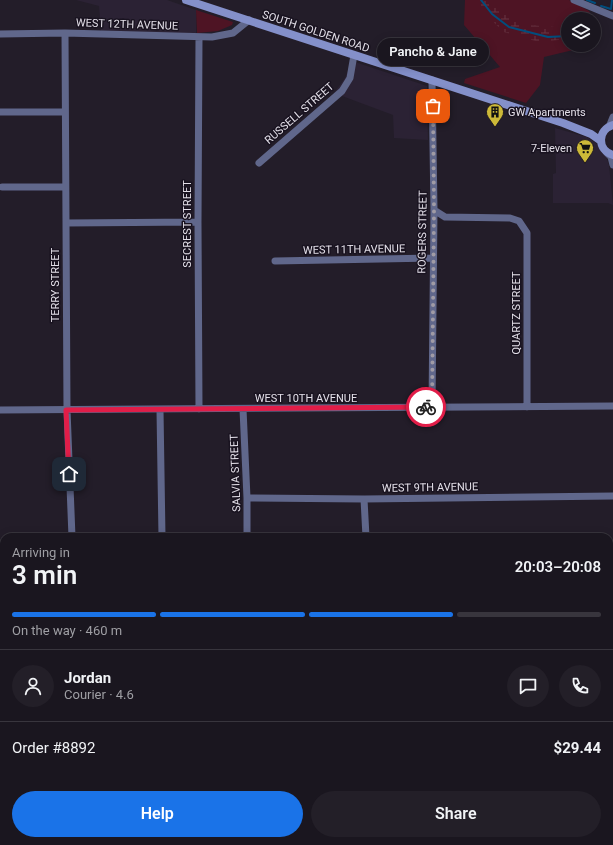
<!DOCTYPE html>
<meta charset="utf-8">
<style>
:root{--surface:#1a161f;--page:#231f28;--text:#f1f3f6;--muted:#9f9fa4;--line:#38353d;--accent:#1a73e8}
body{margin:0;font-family:Roboto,sans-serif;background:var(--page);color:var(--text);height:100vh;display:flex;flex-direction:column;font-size:15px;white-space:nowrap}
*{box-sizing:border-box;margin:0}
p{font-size:13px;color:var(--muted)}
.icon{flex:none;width:22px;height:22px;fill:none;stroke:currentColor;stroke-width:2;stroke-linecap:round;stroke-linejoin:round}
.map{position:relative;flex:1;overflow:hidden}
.side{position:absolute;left:0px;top:533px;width:613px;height:312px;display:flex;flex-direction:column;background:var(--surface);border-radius:12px 12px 0 0;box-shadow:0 2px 10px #0003,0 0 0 1px var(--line)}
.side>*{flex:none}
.controls{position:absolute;left:561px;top:12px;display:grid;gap:8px}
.controls a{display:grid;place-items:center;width:40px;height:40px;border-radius:50%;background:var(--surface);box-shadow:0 2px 10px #0003,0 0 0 1px var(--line);font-size:20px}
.pin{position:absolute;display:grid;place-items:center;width:34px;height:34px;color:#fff;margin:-17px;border-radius:8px;box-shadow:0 2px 6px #0006}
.courier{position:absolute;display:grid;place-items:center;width:40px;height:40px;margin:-20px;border:3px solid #e11d48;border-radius:50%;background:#fff;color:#222;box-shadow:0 1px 5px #0007}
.bubble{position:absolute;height:28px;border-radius:14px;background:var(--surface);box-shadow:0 2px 10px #0003,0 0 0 1px var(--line);font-size:13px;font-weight:600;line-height:28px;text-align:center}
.summary em{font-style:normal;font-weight:600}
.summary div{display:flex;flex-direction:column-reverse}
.summary{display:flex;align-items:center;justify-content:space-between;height:68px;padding:0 12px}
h1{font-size:26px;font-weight:600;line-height:30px}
.bar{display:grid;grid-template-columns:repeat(4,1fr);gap:6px 4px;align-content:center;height:48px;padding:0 12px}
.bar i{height:5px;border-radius:3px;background:var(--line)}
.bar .current{background:var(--accent)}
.bar p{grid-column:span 4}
.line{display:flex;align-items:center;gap:10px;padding:0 12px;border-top:1px solid var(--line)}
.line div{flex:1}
.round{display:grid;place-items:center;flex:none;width:42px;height:42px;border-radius:21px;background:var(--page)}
.primary-button{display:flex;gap:8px;margin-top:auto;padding:8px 12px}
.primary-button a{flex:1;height:46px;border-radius:24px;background:var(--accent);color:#fff;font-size:16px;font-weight:600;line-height:46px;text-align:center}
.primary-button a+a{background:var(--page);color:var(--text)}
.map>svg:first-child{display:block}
.built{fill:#2b2234}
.grass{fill:#4e1424}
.wetland{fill:url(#wetland-marsh)}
.park{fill:url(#park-tufts)}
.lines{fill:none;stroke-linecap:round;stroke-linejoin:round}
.stream{stroke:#004e7e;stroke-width:2}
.street{stroke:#60678b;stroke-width:7}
.secondary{stroke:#8490ca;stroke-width:8}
.done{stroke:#a09ba5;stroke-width:4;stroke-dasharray:0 7.2}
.route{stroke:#e11d48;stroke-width:5}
.labels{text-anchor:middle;stroke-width:3;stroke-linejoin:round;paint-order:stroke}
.street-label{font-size:11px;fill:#e3dfe8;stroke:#191320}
.poi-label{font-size:11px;fill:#e3dfe8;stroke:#191320;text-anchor:start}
</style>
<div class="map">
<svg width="613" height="845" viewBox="0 0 613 845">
<defs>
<pattern id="wetland-marsh" width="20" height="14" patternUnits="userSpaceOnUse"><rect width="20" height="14" fill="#4e1424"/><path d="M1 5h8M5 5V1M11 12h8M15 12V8" fill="none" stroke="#673644"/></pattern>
<pattern id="park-tufts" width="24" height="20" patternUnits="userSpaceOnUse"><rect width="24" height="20" fill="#4e1424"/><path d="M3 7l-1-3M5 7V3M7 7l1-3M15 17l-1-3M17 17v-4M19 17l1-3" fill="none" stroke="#673644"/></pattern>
</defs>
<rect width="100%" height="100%" fill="#231d29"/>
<path class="built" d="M 76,0 L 167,0 L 196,10 L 196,34 L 101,31 L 99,6 Z
M 352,61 L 427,86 L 428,140 L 394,138 L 393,115 L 334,93 L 345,78 Z
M 555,128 L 587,137 L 596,143 L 599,147 L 606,156 L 609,165 L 613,205 L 608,203 L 553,203 L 553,174 L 556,173 Z
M 609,779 L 613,779 L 613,845 L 527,845 L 527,841 L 609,841 Z"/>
<path class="grass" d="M 465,0 L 569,0 L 589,11 L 593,19 L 568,19 L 568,45 L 594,45 L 544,57 L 540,85 L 526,103 L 464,83 L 465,79 L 500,67 L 464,25 Z
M 196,10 L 233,22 L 232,25 L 218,31 L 197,33 Z"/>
<path class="wetland" d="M 476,0 L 493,0 L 499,8 L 529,25 L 568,28 L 568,39 L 539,42 L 504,32 L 474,4 Z"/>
<path class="park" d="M 613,565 L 613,779 L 609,779 L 609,566 Z
M 153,841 L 527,841 L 527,845 L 153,845 Z"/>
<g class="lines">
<path class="stream" d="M 481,0 L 492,14 L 509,27 L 548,37 L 568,36
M 587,0 L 595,3
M 601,6 L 611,9 L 612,0
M 609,639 L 613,638
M 71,845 L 76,841"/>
<path class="street" d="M 574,0 L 613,16
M 65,33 L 67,410 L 72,537
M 0,34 L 65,33 L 212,37 L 233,33 L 249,20
M 199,38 L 198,222 L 199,409
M 432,80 L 434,210 L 432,407
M 1,112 L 65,112
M 609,127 L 613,117
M 607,153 L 611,157 L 613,165
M 259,163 L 342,91 L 350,78 L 354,55
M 2,187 L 65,187
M 434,210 L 445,217 L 510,218 L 519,221 L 527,233 L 527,407
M 66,223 L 198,222
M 275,261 L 433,258
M 243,409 L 247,498 L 247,537
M 0,410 L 613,406
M 160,410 L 162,537
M 247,498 L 364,499 L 613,496
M 364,499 L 366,537
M 0,554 L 4,554
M 609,561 L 613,560
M 0,635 L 4,635
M 147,841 L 147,845
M 42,845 L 46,841
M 96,845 L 101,841"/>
<path class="secondary" d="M 186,0 L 563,123 L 591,134 L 601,141
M 613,125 C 597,130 597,150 613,155"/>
</g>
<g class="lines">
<path class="done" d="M 426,407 L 432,407 L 434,210 L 433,106"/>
<path class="route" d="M 69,474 L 66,410 L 426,407"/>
</g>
<defs>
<g id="building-pin" transform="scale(0.9)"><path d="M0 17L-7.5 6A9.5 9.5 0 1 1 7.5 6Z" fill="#cdb938" stroke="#191320"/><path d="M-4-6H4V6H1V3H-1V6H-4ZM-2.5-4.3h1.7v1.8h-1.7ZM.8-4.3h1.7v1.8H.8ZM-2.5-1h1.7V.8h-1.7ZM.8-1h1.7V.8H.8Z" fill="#111"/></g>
<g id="supermarket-pin" transform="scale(0.9)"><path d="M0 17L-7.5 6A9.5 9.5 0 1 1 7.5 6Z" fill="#cdb938" stroke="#191320"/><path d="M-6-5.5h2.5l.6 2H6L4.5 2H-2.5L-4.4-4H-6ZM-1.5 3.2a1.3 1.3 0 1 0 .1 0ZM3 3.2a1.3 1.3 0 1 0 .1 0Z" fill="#111"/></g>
</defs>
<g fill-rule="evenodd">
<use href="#building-pin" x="495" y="112"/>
<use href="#supermarket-pin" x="585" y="148"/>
</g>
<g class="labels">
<g class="street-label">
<text transform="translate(127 24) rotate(2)" y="4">WEST 12TH AVENUE</text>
<text transform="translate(316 31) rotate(18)" y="4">SOUTH GOLDEN ROAD</text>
<text transform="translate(299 113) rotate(-41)" y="4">RUSSELL STREET</text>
<text transform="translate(187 224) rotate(-90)" y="4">SECREST STREET</text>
<text transform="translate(422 232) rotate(-89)" y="4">ROGERS STREET</text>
<text transform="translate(354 249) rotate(-1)" y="4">WEST 11TH AVENUE</text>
<text transform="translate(55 285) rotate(-90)" y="4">TERRY STREET</text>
<text transform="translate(516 313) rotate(-90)" y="4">QUARTZ STREET</text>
<text x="306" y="402">WEST 10TH AVENUE</text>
<text transform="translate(235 473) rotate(-92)" y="4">SALVIA STREET</text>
<text transform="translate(430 487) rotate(-1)" y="4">WEST 9TH AVENUE</text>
</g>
<g class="poi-label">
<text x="508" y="116">GW Apartments</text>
<text x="572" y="152" text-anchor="end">7-Eleven</text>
</g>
</g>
</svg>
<div class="controls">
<a><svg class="icon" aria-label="layers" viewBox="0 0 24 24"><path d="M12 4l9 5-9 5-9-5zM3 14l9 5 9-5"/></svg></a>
</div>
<div class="pin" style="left:433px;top:106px;background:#ea580c"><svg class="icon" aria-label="bag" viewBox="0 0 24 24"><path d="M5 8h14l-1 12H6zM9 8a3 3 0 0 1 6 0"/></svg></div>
<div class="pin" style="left:69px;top:474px;background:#1f2937"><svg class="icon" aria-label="home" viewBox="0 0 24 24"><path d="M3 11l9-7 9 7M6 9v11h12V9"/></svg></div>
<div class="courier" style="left:426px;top:407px"><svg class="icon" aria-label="bike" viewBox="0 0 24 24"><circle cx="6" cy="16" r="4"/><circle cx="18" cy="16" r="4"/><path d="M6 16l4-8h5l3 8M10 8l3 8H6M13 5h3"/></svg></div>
<div class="bubble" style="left:377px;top:38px;width:112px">Pancho &amp; Jane</div>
<section class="side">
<div class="summary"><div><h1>3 min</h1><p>Arriving in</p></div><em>20:03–20:08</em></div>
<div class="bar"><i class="current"></i><i class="current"></i><i class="current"></i><i></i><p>On the way · 460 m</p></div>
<div class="line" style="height:72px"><a class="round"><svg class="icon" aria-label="person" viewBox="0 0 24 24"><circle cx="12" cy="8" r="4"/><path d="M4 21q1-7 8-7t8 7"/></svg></a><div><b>Jordan</b><p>Courier · 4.6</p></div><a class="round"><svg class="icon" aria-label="chat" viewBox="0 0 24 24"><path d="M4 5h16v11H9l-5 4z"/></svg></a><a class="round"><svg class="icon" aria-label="phone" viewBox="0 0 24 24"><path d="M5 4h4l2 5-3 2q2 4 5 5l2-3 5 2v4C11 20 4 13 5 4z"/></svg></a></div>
<div class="line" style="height:52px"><div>Order #8892</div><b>$29.44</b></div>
<div class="primary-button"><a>Help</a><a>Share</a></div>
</section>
</div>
